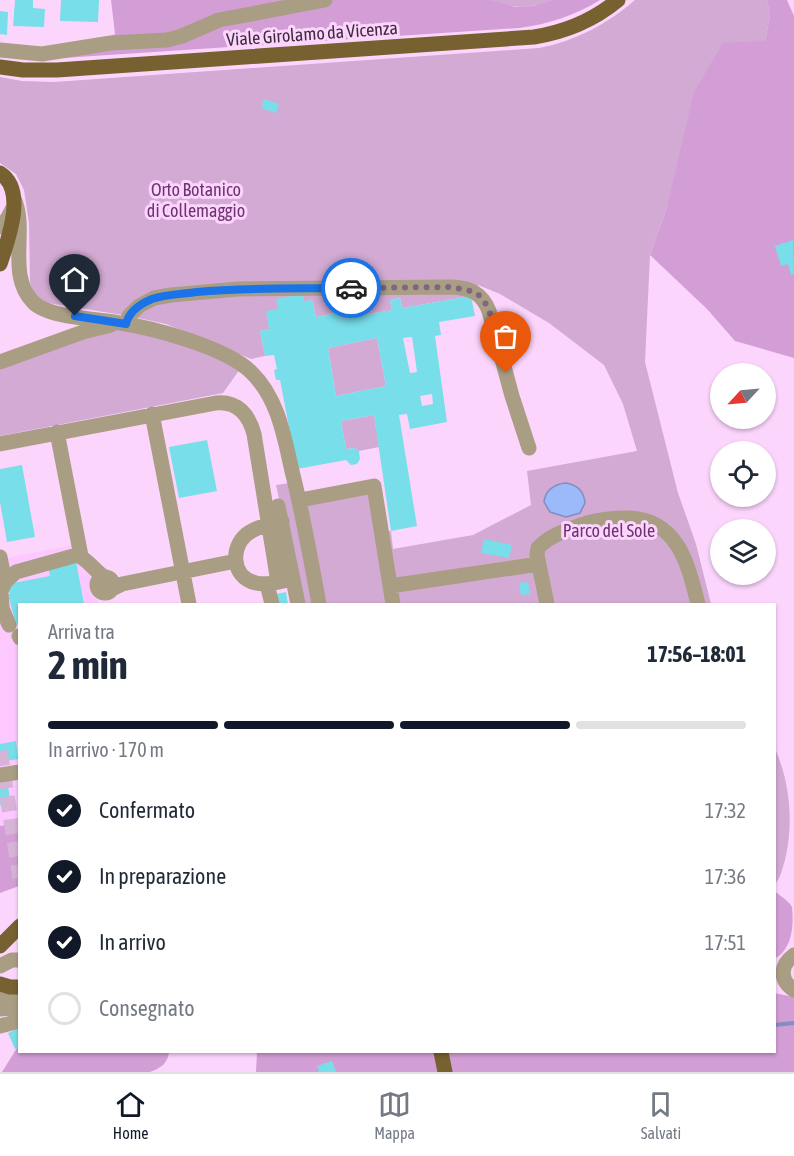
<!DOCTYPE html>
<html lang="it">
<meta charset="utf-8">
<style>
:root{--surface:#fff;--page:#f2f2f3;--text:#1f2937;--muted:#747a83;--line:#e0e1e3;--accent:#111827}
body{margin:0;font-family:"Asap Condensed",sans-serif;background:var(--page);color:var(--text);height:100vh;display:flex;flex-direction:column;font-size:22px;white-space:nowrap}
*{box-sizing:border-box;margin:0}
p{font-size:20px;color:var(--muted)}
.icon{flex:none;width:33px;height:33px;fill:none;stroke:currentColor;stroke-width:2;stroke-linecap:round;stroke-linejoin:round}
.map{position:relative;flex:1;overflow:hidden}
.side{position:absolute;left:18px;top:603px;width:758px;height:450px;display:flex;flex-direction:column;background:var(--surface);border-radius:0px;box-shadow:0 2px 4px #0004}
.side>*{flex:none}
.needle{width:39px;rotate:244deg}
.controls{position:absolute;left:710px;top:363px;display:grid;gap:12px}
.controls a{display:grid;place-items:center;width:66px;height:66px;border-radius:50%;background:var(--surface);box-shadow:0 2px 4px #0004;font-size:30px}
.pin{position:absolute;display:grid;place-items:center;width:51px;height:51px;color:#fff;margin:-62px -26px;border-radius:50% 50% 50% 0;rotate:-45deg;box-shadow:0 0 6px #0007}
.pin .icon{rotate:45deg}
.courier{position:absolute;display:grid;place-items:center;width:60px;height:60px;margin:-30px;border:4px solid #1a73e8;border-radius:50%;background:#fff;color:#222;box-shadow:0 2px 8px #0007}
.head em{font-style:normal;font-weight:700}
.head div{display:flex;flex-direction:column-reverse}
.head{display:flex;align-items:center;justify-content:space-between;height:102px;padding:0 30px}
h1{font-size:39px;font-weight:700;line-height:45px}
.bar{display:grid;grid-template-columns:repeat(4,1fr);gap:9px 6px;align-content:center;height:72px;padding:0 30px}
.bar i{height:8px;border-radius:4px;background:var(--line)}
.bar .selected{background:var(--accent)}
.bar p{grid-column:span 4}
ol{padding:0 30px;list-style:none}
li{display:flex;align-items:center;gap:18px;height:66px}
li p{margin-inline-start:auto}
li .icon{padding:6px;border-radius:50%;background:var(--accent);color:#fff;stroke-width:4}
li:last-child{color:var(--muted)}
li i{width:33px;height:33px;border:3px solid var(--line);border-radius:50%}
.tabs{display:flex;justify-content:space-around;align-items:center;height:84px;border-top:2px solid var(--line);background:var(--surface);font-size:16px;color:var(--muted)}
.tabs a{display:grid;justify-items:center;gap:3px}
.tabs .selected{color:var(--accent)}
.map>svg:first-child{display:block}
.built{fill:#fdc7ff}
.green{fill:#d2aad3}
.forest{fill:#d39ed5}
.water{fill:#9cb9f9;stroke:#808ec1;stroke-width:1.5}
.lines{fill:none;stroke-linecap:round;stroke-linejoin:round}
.stream{stroke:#808ec1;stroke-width:4}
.building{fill:#78dee9;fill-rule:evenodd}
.major-tunnel{stroke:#d6b3d7;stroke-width:15;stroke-dasharray:15 8;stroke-linecap:butt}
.minor{stroke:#a99d84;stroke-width:15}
.major{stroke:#776131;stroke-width:15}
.done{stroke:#806680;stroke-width:6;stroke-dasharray:0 10.8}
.route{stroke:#1a73e8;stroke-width:8}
.labels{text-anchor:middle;stroke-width:6;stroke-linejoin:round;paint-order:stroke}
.street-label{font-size:18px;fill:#3d2a3d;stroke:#fcd5fd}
.park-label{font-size:18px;fill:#703174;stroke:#fcd5fd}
</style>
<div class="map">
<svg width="794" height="1072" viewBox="0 0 794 1072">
<rect width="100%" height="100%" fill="#fcd5fd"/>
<path class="built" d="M 84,543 L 98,604 L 20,604 L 19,823 L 0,826 L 0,559 Z"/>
<path class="green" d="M 490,0 L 553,0 C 533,8 510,10 490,0 Z
M 635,0 L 767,0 L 770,16 L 765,41 L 667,207 L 650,255 L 645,362 L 678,493 L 696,544 L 711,604 L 394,604 L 383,532 L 391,531 L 393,549 L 473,535 L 531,505 L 527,471 L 637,451 L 623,404 L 604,365 L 549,323 L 500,294 L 478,285 L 471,296 L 402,308 L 400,298 L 390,300 L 392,310 L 343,319 L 341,312 L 316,317 L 312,300 L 278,309 L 269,329 L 260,331 L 265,356 L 251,359 L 166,324 L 129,316 L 48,303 L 39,299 L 33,292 L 30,282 L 29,223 L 24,190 L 16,174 L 0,163 L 0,77 L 22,81 L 54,82 L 539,48 C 576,41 607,24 635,0 Z
M 122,328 C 164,337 201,351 240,369 L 223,393 L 0,436 L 0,368 L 57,346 Z
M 377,338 L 386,386 L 336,396 L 328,348 Z
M 374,415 L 379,447 L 359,451 L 354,448 L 346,449 L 341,421 Z
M 290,483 L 317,604 L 302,604 L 276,485 Z
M 372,489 L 391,604 L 321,604 L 303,502 Z
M 774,746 C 790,782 794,822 785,860 C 782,869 781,878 774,885 Z"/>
<path class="forest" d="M 111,0 L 490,0 L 515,7 L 533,6 L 553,0 L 600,0 C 574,16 549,24 519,28 L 63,58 L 115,34 Z
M 767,0 L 787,0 L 794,16 L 794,358 L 735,341 L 707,309 L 650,255 L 667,207 L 694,92 L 723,43 L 765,41 L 770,16 Z
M 19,823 L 19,886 L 0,893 L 0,826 Z
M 774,891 C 779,895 789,901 792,907 C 794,926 792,950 774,959 Z
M 774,993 L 794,997 L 794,1072 L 256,1072 L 257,1052 L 774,1052 Z
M 19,1047 L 20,1052 L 169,1052 C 168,1063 161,1068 150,1072 L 2,1072 L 17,1048 Z"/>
<path class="water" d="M 566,483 C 578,485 584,491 585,503 L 580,513 L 566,517 L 550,512 L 544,502 C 545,490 555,484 566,483 Z"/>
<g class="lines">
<path class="stream" d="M 774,1025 L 794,1023"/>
</g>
<path class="building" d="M 15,0 L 33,0 L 33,8 L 45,9 L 44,27 L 13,26 Z
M 61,0 L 99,0 L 98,22 L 60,21 Z
M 0,11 L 8,12 L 7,35 L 0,34 Z
M 264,99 L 279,104 L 276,113 L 261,108 Z
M 793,240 L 794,274 L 791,275 L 788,264 L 781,266 L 775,246 Z
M 303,294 L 304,301 L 312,300 L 316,317 L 341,312 L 343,319 L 392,310 L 390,300 L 400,298 L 402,308 L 471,296 L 475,316 L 439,322 L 441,335 L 435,336 L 447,422 L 410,429 L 407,414 L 399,415 L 417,526 L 391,531 L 374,415 L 341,421 L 346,449 L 354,448 L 359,451 L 360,459 L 357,464 L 351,465 L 346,460 L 297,469 L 280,380 L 276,380 L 274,370 L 277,369 L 274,355 L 265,356 L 260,331 L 269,329 L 266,311 L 278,309 L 276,299 ZM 412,337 L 417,372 L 410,373 L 403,338 ZM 377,338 L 386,386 L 336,396 L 328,348 ZM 432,394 L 433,404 L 422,406 L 420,396 Z
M 207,440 L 217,491 L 179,498 L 169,447 Z
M 22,465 L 35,537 L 7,542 L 0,502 L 0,469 Z
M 484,539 L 512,545 L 509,558 L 481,553 Z
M 76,561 L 84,604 L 20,604 L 20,624 L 16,625 L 8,594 L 10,594 L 8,584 L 50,576 L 48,566 Z
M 528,582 L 530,594 L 521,595 L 519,583 Z
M 286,592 L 288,604 L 278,604 L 276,594 Z
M 16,741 L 18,759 L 0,762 L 0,744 Z
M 7,781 L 11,804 L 0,805 L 0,782 Z
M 20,1028 L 20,1047 L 15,1049 L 8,1033 Z
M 332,1061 L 336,1072 L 319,1072 L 317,1066 Z"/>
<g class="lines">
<path class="major-tunnel" d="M 0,751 L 20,878"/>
<path class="minor" d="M 0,50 L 42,54 L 111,43 L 167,40 L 182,36 L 219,20 L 325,0
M 15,201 C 27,232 7,276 33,302 C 48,318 99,319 120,323 C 154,328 227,348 251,372 C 278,398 284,436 292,471 C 303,515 311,560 319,604
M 0,227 L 7,219 L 14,206
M 126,324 L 129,316 L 139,306 L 154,298 L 171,295 L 238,289 L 452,287 C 470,288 482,293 489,311 L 512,396 L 529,448
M 0,362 L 83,332 L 111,325
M 152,414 L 189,604
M 57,432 L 81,556
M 0,444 L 216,403 C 238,401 249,415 254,434 L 278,582
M 300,500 L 374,486 L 393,604
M 278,506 L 298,604
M 282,521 C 271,524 259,526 250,532 C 230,544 230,577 256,583 C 268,586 281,581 293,579
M 0,557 L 5,582
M97 585a8 8 0 1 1 16 0a8 8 0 1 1-16 0Z
M 267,584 L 272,604
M 390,586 L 539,564
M 112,589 L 122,584 L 236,561
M 1,592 L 2,608 L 9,625
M 0,594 L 5,582 L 16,572 L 77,555 C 88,559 95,572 106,578
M 547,604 L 537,555 L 538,548 C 551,534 570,529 587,523 C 601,519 614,518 629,518 C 678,520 688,564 698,604
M 19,636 L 20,638
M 0,775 L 20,772
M 794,955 C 780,965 779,980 794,990
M 0,966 L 12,960 L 20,960
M 2,994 L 20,997
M 0,1009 L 20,1007
M 0,1026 L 20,1021"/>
<path class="major" d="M 0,67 L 23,70 L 57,70 L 534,37 C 565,32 594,20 618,0
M 0,173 C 27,190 8,240 0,264
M 0,946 L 20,926
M 0,984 L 10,987 L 20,987
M 441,1052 L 445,1072"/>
</g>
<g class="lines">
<path class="done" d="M 351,288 L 452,287 L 475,292 L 483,299 L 489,310 L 506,373"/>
<path class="route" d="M 75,316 L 126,324 C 129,311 140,304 152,299 C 166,294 182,294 197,292 C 249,287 300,289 351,288"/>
</g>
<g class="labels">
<g class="street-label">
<text transform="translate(312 34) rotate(-4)" y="6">Viale Girolamo da Vicenza</text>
</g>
<g class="park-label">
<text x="196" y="196">Orto Botanico<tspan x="196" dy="21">di Collemaggio</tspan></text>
<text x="609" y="537">Parco del Sole</text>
</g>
</g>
</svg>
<div class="controls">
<a><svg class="needle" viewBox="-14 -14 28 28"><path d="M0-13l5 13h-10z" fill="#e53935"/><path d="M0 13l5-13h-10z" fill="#747a83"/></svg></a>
<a><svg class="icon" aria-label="locate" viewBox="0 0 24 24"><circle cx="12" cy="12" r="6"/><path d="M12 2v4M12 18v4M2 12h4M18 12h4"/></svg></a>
<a><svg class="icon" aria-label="layers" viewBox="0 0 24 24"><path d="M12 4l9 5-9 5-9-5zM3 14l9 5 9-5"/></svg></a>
</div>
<div class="pin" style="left:506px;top:373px;background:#ea580c"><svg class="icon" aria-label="bag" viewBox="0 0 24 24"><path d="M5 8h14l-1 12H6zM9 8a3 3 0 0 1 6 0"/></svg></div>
<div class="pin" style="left:75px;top:316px;background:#1f2937"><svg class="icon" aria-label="home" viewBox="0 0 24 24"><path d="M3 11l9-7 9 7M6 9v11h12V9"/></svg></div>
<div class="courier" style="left:351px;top:288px"><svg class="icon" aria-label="car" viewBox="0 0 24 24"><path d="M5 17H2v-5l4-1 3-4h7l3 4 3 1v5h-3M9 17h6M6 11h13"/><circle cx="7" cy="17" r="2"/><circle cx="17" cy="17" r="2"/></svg></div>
<section class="side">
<div class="head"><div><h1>2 min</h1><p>Arriva tra</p></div><em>17:56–18:01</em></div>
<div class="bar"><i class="selected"></i><i class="selected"></i><i class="selected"></i><i></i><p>In arrivo · 170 m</p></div>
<ol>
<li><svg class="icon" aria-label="check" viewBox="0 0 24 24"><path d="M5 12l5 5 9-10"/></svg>Confermato<p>17:32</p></li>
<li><svg class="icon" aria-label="check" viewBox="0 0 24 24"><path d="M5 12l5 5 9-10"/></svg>In preparazione<p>17:36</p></li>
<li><svg class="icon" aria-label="check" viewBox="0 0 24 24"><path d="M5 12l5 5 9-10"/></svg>In arrivo<p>17:51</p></li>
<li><i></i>Consegnato</li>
</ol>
</section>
</div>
<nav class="tabs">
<a class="selected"><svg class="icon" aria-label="home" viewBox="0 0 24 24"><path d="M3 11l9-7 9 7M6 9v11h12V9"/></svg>Home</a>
<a><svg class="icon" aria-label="map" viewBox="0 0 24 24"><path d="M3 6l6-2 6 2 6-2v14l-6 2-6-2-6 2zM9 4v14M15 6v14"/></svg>Mappa</a>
<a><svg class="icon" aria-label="saved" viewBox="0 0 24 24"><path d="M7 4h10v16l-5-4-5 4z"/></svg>Salvati</a>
</nav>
